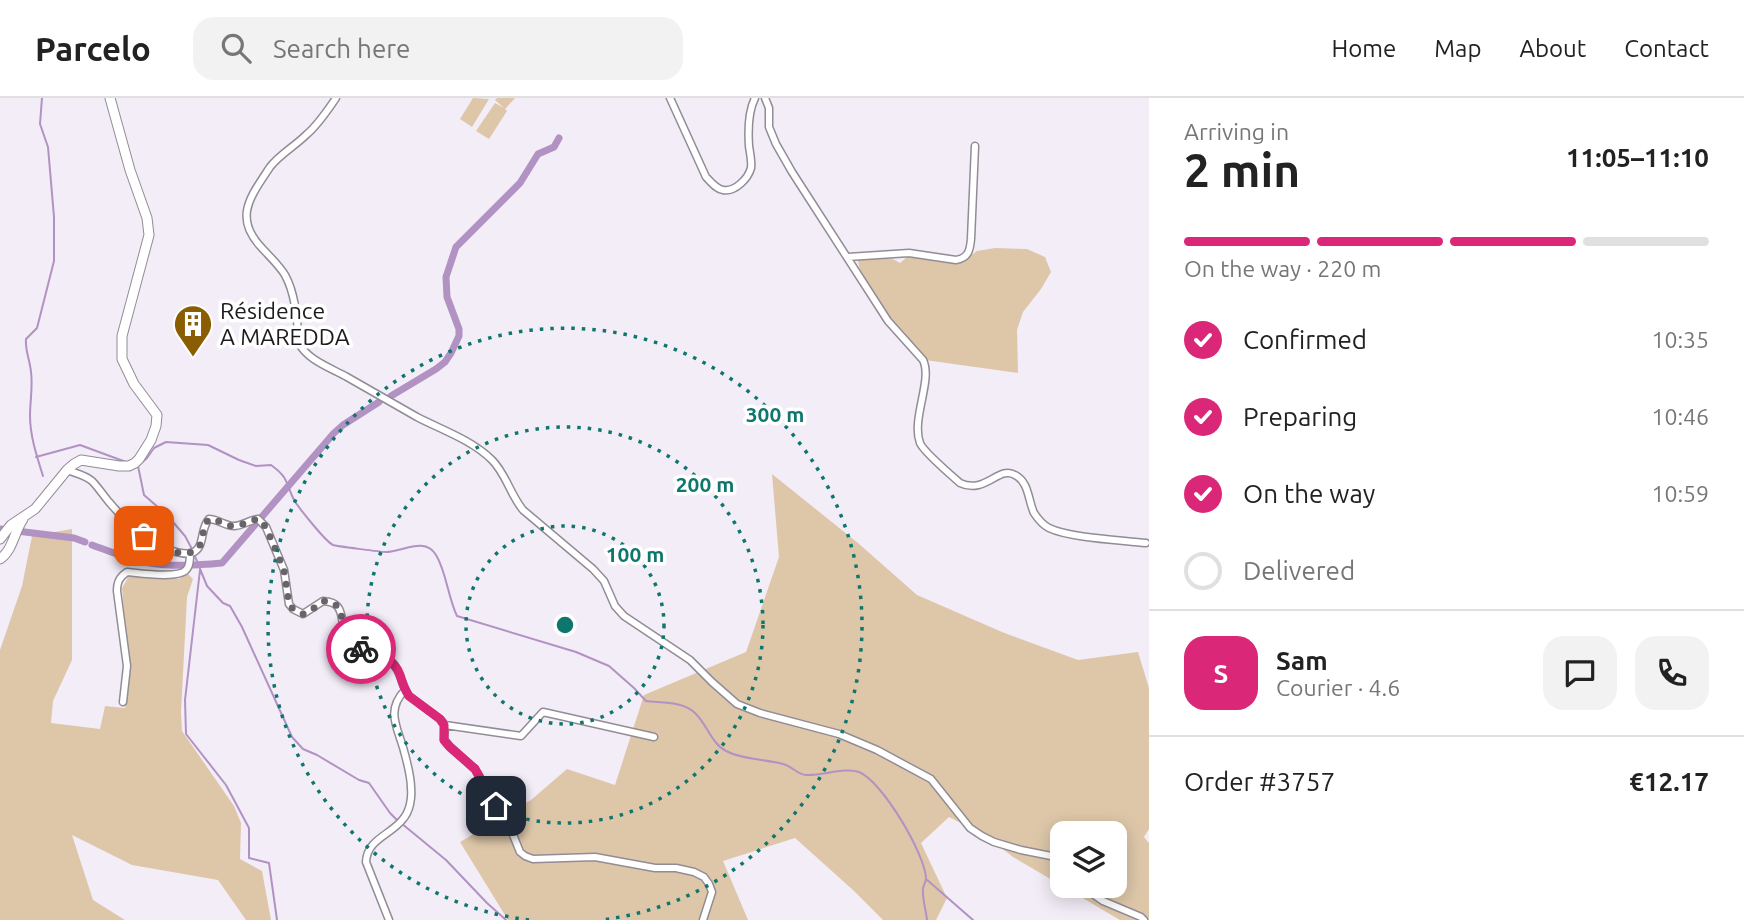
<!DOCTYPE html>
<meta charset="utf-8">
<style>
:root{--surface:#fff;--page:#f2f2f2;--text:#222;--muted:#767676;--line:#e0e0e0;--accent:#db2777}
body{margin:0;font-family:Ubuntu,sans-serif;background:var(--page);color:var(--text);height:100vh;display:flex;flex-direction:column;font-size:26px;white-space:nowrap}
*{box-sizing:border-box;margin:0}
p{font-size:23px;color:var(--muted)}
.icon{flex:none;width:38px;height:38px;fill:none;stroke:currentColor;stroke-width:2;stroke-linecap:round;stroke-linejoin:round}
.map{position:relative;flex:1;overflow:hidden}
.panel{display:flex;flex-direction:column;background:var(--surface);width:595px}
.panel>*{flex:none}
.controls{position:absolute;left:1050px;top:723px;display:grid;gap:14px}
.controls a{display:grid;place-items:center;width:77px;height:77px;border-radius:14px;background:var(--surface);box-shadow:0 4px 18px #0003;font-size:35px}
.pin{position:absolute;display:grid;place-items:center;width:60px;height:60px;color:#fff;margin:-30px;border-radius:14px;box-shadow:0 4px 10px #0006}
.courier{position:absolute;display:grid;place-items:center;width:70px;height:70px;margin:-35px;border:5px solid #db2777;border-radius:50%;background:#fff;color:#222;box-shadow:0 2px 9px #0007}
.headline em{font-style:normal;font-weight:700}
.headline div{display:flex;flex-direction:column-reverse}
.headline{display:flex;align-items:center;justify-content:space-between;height:119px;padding:0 35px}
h1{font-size:46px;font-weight:700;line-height:52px}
.bar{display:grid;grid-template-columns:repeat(4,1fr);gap:10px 7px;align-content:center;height:84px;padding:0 35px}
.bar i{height:9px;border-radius:5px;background:var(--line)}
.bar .selected{background:var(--accent)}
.bar p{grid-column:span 4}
.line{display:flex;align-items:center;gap:18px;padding:0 35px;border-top:2px solid var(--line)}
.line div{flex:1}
.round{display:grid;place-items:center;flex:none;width:74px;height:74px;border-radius:21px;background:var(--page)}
ol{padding:0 35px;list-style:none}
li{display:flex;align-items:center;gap:21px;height:77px}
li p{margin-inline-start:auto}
li .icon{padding:7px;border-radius:50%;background:var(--accent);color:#fff;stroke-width:4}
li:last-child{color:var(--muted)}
li i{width:38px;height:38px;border:4px solid var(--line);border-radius:50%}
header{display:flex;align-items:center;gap:42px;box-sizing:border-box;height:98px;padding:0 35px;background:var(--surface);border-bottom:2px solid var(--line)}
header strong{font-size:33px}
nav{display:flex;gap:38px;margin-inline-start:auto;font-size:24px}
.search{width:490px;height:63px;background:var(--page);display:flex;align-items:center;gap:18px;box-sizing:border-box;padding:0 24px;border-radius:21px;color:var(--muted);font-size:26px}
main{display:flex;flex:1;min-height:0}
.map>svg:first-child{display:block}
.green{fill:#dec7a9;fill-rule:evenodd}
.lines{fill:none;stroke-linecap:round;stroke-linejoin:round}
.stream{stroke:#b192c3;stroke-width:2}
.canal{stroke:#b192c3;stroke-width:7}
.street-casing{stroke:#928c96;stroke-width:9}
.secondary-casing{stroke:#928c96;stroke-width:11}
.street{stroke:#fff;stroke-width:6}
.secondary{stroke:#fff;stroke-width:9}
.done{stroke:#68646a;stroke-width:7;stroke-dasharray:0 12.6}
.route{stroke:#db2777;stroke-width:9}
.ring{fill:none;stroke:#0f766e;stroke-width:3.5;stroke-dasharray:3.5 7}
.labels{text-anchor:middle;stroke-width:7;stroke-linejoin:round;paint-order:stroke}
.poi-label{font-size:23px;fill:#1d1b1e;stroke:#fff;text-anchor:start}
.centre{fill:#0f766e;stroke:#fff;stroke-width:3.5}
.ring-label{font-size:21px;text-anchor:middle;font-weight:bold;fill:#0f766e;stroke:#fff;stroke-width:7;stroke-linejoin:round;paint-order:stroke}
</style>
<header>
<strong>Parcelo</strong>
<div class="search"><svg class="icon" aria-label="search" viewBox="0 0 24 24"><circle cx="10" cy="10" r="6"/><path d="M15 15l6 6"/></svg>Search here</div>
<nav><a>Home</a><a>Map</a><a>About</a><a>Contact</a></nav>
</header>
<main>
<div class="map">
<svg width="1149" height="822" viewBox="0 0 1149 822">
<rect width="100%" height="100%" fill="#f3edf8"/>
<path class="green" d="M 473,0 L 489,1 L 472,29 L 460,21 Z
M 497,0 L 515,0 L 505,11 L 507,13 L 489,41 L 476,33 L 495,5 L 504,10 L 495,2 Z
M 995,150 L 1027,151 L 1045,159 L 1051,174 L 1041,191 L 1023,214 L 1017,232 L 1018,275 L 925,262 C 907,241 860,189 858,162 C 872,161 888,156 900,165 L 908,158 L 959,166 L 977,153 Z
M 772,376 L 858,445 L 917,497 L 1002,534 L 1078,562 L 1138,554 L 1149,590 L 1149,731 L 1144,739 L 1149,745 L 1149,822 L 1120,822 L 1013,759 L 983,736 L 949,719 L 921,745 L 947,800 L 936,822 L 883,822 L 853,792 L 795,740 L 723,763 L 748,822 L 508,822 L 460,744 L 531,702 L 567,671 L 615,687 L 644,597 L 746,554 L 779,459 ZM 1062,735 L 1115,735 L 1115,788 L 1062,788 Z
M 72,431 L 72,562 L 53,603 L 51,625 L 100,631 L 105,608 L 125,610 L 129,583 L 122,490 L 129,478 L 179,481 L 188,476 L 193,481 L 187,499 L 181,614 L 182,633 L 234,708 L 241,725 L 240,761 L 262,773 L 271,822 L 246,822 L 218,782 L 132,767 L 72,737 L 93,802 L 125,822 L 0,822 L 0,552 L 22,488 L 32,438 Z"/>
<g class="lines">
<path class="stream" d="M 42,0 L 40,26 L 48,49 L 54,119 L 54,163 L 37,230 L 26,241 C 25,253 30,262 31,274 C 33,289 30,303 30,318 C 30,338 37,359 43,378
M 36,359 L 80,347 L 126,364
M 138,368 L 147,360 L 154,350 L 166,344 L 208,347 L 239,362 L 256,368 L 271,367 C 289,380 285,384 294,402 C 299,410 325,443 333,447 C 336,448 381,454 386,454 C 402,454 425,438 436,457 C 446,473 448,499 457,518 L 576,554 L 609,568 L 634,590 L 646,603 C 662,605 684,603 696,616 C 707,627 712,646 726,653 C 743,662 765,661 783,666 C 792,668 798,677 806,677 C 822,678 845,669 859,674 C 882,683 925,756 926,780 C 926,783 924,787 923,790 C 922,800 926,812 927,822
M 138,368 L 144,397 L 167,417 L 185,438 L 192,451
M 194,456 L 207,488 L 223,505 L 230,508 L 242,529 L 292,639 L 303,651 L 317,657 L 359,682 L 369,685 L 390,715 L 397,722
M 200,472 L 185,602 L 186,636 L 226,687 L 249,730 L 249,760 L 269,765 L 277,822
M 401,725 L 446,762 L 487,805 L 506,822
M 926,781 L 973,822"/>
<path class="canal" d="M 391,298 L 436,271 L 445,264 L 451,255 L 459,238 L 459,231 L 447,199 L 446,179 L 456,149 L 520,85 L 538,56 L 554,49 L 559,40
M 0,431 L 74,440 L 85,444
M 92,447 C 111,454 130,462 150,465 C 174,469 199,467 222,465 L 334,335 L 343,327 L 379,304"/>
<g class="street-casing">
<path id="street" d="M 336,0 C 327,13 318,27 306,37 C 295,48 279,57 270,69 C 251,98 233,119 261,149 C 269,158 279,167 285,177 C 296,197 297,223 299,245 C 307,262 331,270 347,279 C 370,292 394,306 417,319 C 442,332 472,342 492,362 C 506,376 510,396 523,412 L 593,471 L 604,483 L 615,508 L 624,518 L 690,562 L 712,584 L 737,606 L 760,615 L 839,636 L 877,652 L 931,681 L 970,730 L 982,738 L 994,744 L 1021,752 L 1056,759 L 1062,764
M 670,0 L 706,79 C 711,84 716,91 723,92 C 735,94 748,81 751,70 C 752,64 750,55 749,48 C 748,33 748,14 755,0
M 765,0 L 769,10 L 769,29 L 776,46 L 792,74 L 888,223 L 923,262 C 933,282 911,321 920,345 C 923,353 952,378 960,385 C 985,397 999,367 1015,377 C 1029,384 1028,402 1034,415 C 1038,421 1043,427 1049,430 C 1070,440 1121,442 1146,445
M 848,159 L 909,155 L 956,162 C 968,160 970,153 971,141 L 975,48
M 67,372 C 75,375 85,377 92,383 C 98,389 103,397 109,404 C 126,424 147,445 173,453 C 179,455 188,457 194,454 C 205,448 200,430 209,421 C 218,421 225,428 234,428 C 242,428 249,422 258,421 L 266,429 L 284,472 L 289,506 L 293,511 L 303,516 L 323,503 C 346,504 339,521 346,535 C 359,559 377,550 392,564 C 401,573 401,587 409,598 L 440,621 L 445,627 L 444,642 L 450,649 L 475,671 L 496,708 L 507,722 L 520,754 L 525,758 L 533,761 L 595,759 L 655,770 L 676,770 L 694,774 L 704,779 L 709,786 L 712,794 L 703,822
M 123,604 L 127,568 L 117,493 C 117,483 120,479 127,474 C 139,475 178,481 186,472 C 190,468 190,461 190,455
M 445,627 L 521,638 L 543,614 L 654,639
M 1081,788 L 1103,803 L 1141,819 L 1144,822
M 389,822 L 366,764 C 367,741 391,737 403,721 C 410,713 412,700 411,690 C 411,678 407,664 404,653 C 398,630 385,613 405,592"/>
</g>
<g class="secondary-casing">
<path id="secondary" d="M 0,441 L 11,427 L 35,411 L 67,372 L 74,366 L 81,362 L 119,368 L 129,368 L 135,365 L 139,361 L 151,342 L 156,328 L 157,317 L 134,286 L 122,261 L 122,238 L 149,137 L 147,120 L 130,72 L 110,0
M 0,461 C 13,452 14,434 23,421"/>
</g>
<use href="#street" class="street"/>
<use href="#secondary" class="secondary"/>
</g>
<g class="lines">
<path class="done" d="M 144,438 C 155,447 190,466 200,447 C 204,438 202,429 209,421 C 218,421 225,428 234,428 C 242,428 250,422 258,421 L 266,429 L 284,472 L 289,506 L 293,511 L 303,516 L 310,513 L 323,503 C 344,504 339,518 346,533 C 348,540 355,546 361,551"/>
<path class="route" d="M 361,551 L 363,553 C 379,557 394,560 400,577 C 402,584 404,591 409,598 L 440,621 L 444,627 L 444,642 L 450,649 L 475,671 L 496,708"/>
</g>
<g class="ring">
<circle cx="565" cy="527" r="99"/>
<circle cx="565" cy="527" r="198"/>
<path d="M529 822A297 297 0 1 1 601 822"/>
</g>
<defs>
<g id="building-pin" transform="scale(2.0125)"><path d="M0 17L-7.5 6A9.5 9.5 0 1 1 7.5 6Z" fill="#8b5d02" stroke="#fff"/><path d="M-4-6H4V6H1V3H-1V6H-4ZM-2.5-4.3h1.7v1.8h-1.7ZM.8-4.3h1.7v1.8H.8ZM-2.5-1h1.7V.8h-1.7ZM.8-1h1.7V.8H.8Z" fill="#fff"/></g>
</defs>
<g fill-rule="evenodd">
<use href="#building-pin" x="193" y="226"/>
</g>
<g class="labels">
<g class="poi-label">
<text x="220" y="221">Résidence<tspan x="220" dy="26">A MAREDDA</tspan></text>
</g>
</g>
<circle cx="565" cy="527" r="10" class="centre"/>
<g class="ring-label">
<text x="775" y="324">300 m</text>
<text x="705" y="394">200 m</text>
<text x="635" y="464">100 m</text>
</g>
</svg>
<div class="controls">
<a><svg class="icon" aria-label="layers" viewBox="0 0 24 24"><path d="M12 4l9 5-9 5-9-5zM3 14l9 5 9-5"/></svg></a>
</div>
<div class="pin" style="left:144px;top:438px;background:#ea580c"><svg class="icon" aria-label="bag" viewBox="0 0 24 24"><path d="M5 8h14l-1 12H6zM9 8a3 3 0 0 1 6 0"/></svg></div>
<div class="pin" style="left:496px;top:708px;background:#1f2937"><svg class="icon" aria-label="home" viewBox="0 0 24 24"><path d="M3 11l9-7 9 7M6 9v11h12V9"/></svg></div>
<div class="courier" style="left:361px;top:551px"><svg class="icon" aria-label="bike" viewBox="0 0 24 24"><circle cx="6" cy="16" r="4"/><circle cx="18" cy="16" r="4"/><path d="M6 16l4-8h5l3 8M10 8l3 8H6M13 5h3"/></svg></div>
</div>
<section class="panel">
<div class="headline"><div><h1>2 min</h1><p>Arriving in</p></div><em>11:05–11:10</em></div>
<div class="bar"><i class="selected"></i><i class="selected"></i><i class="selected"></i><i></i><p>On the way · 220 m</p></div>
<ol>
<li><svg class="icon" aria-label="check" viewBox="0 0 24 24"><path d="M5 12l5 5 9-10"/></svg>Confirmed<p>10:35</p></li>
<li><svg class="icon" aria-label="check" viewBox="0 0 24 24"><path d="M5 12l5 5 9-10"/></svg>Preparing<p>10:46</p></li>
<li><svg class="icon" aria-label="check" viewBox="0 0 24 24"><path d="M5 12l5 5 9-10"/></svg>On the way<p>10:59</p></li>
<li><i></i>Delivered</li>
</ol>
<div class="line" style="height:126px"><b class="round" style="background:var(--accent);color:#fff">S</b><div><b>Sam</b><p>Courier · 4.6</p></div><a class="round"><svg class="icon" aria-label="chat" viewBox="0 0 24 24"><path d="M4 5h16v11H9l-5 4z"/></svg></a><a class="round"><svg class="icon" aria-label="phone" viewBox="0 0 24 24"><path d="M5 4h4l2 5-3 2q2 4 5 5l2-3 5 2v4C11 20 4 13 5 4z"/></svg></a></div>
<div class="line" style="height:91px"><div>Order #3757</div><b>€12.17</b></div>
</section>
</main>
